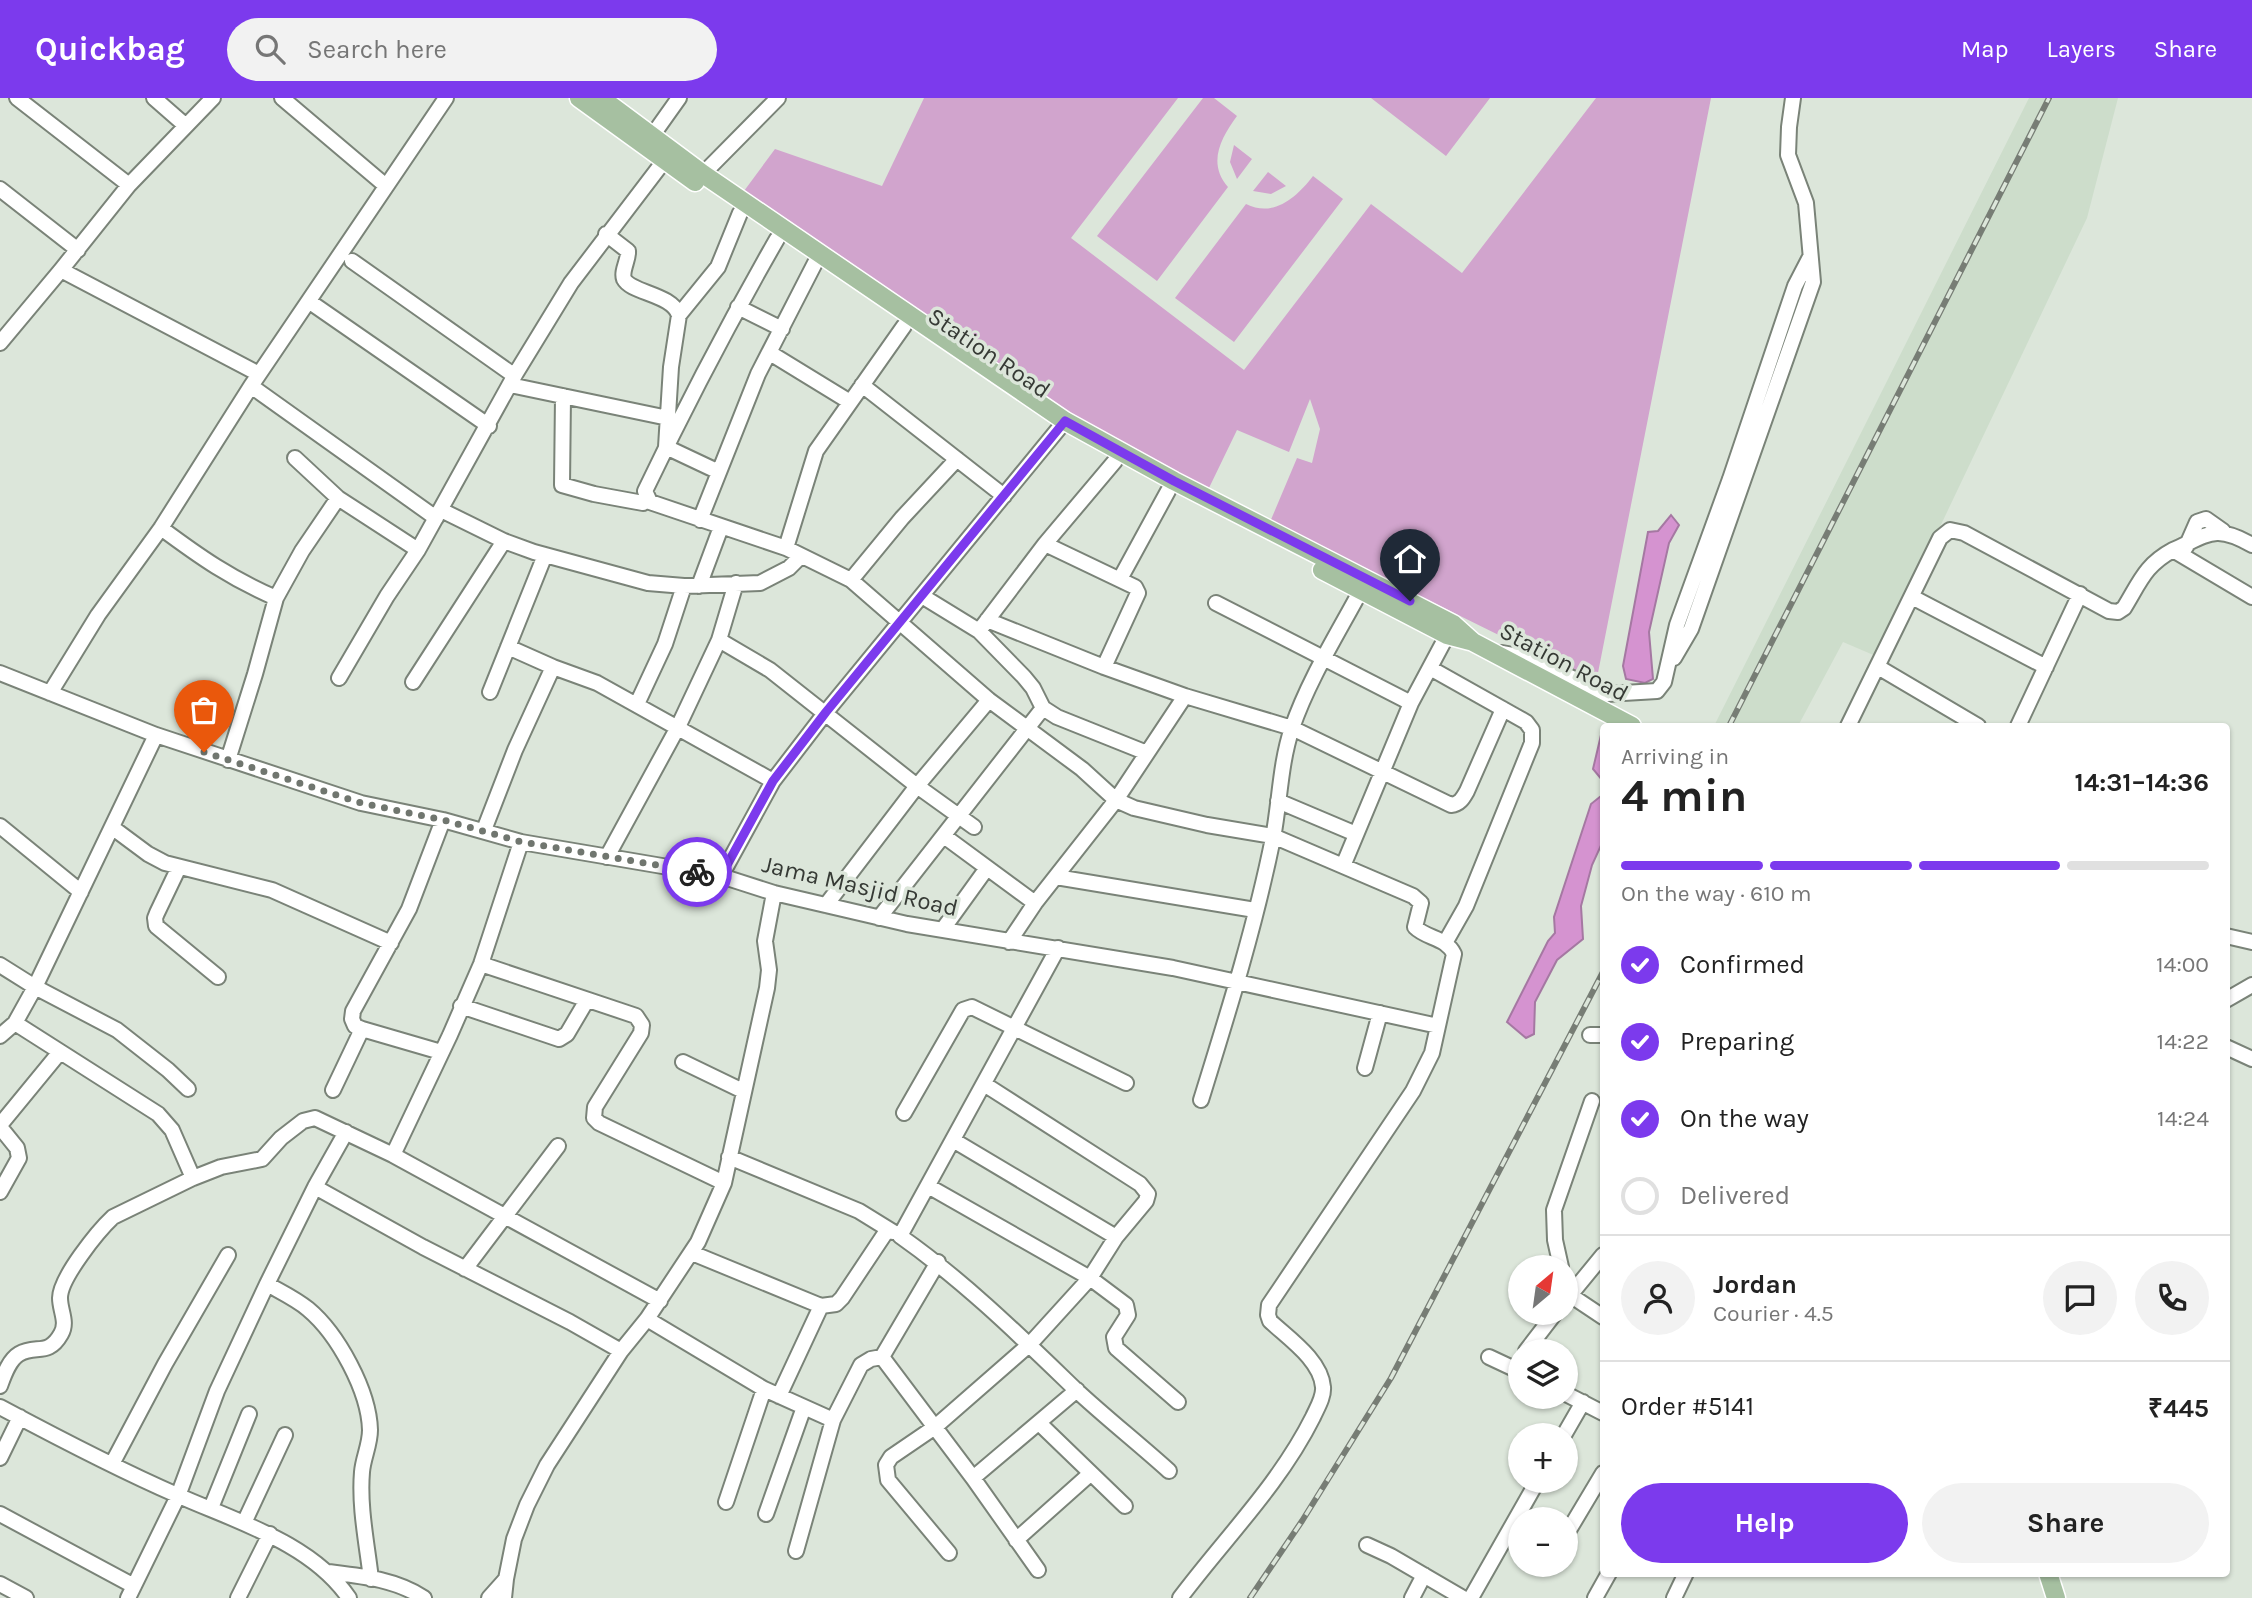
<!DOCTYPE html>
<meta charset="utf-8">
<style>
:root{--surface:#fff;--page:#f2f2f2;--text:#222;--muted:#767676;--line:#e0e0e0;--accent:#7c3aed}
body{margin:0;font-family:Karla,sans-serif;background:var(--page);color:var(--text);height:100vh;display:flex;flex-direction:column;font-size:26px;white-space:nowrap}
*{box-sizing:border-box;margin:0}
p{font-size:23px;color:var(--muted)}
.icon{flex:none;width:38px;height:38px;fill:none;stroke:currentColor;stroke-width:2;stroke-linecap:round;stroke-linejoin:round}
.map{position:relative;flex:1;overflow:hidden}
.side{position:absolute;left:1600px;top:625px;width:630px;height:854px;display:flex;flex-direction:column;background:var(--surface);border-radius:7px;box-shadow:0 2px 5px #0004}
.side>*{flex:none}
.needle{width:46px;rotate:29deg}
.fabs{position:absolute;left:1508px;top:1157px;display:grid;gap:14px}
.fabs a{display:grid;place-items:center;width:70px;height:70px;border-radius:50%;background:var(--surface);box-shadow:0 2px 5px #0004;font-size:35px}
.pin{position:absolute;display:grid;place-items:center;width:60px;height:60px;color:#fff;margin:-72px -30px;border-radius:50% 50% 50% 0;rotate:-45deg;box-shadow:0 0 7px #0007}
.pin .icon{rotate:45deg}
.courier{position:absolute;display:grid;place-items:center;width:70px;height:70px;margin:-35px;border:5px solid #7c3aed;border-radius:50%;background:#fff;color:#222;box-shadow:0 2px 9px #0007}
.overview em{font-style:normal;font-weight:700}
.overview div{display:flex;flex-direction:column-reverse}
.overview{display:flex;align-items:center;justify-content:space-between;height:119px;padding:0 21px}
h1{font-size:46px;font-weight:700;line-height:52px}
.bar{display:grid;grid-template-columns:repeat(4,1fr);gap:10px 7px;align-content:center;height:84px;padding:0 21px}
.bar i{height:9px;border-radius:5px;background:var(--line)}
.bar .on{background:var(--accent)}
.bar p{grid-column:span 4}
.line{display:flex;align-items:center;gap:18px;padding:0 21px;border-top:2px solid var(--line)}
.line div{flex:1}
.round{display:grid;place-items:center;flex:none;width:74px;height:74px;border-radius:37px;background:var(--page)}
ol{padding:0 21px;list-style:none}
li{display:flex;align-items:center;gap:21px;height:77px}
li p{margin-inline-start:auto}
li .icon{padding:7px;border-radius:50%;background:var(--accent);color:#fff;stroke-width:4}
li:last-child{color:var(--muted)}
li i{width:38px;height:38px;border:4px solid var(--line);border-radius:50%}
.action{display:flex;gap:14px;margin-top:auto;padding:14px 21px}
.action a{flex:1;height:80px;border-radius:42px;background:var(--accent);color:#fff;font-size:28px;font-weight:700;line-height:80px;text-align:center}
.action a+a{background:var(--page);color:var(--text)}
header{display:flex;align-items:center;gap:42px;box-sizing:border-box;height:98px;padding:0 35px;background:var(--accent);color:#fff}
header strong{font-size:33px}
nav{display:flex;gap:38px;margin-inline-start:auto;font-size:24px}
.search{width:490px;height:63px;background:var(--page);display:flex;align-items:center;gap:18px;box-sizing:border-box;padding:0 24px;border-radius:38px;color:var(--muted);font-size:26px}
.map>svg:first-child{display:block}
.built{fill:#cdddcb}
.green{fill:#d1a4cd}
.water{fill:#d593d0;stroke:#a578a2;stroke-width:2}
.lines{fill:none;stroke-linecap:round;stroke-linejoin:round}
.minor-casing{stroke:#7a8378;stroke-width:18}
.major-casing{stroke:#fff;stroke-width:21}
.minor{stroke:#fff;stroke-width:14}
.major{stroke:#a6c0a1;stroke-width:18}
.rail-casing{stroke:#777d75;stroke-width:6}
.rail{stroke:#dce6da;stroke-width:3.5;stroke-dasharray:10;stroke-linecap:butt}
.done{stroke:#70766f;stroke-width:7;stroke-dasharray:0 12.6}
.route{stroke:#7c3aed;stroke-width:9}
.labels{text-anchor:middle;stroke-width:7;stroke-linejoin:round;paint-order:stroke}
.street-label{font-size:24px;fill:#363a35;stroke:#dce6da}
</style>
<header>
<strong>Quickbag</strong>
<div class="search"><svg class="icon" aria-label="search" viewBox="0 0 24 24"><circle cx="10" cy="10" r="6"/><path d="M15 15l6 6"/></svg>Search here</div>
<nav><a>Map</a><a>Layers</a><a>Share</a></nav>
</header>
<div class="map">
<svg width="2252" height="1500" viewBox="0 0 2252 1500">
<rect width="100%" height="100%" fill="#dce6da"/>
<path class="built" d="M 2029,0 L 2118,0 L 2087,120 L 1878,559 L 1843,544 L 1798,628 L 1714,628 Z"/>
<path class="green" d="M 924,0 L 1178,0 L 1071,140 L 1244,272 L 1371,106 L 1462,175 L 1596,0 L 1711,0 L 1596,585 L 1270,424 L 1297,360 L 1312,365 L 1320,331 L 1310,301 L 1289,354 L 1237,332 L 1208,392 L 1080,322 L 744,93 L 775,51 L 882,88 Z
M 1203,0 L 1214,0 L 1237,18 C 1221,40 1207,65 1228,89 L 1157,183 L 1097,138 Z
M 1371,0 L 1490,0 L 1446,58 Z
M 1234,47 L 1252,61 L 1237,81 L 1230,64 Z
M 1268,74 L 1286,88 L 1271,96 L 1253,93 Z
M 1313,78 L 1343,101 L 1234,244 L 1175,200 L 1246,106 C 1274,120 1297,99 1313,78 Z"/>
<path class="water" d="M 1671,417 L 1679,427 L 1669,445 L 1649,534 L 1653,581 L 1645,585 L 1626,581 L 1623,568 L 1648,434 L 1658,433 Z
M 1601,637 L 1603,639 L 1603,743 L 1592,767 L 1581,808 L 1583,841 L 1557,862 L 1535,904 L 1534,936 L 1526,940 L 1507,924 L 1548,843 L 1555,835 L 1554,819 L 1591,706 L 1601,698 L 1603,683 L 1593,671 Z"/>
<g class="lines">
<g class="minor-casing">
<path id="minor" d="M 17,0 L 129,87
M 154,0 L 186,28
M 282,0 L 386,88
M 652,38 L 679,0
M 696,83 L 778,0
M 0,91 L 78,152
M 606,136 L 628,153 C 629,161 621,173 624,181 C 631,195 672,196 679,217 L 671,269 L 666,349 L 719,374
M 777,141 C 730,223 686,307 645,393 L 650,404 L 786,450 L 851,482 L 989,602 L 1082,671 L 1116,702 L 1134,710 L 1207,727 L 1273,738 L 1413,798 L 1421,805 L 1415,829 C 1427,841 1446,839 1454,856 L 1432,955 L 1413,993 L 1269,1207 L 1268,1217 L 1270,1223 C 1288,1240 1321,1262 1323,1289 C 1324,1299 1317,1310 1313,1319 C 1279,1387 1225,1440 1180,1500
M 352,163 L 512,276 L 516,275
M 61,172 L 259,276
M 310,204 L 489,328
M 738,209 L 782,231
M 679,217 L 718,169 L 740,115
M 0,245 L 61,172 L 129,87 L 213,0
M 770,255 L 850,304
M 510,287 L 668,320
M 862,287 L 1004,398
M 251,288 L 436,420
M 563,298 L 562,387 L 594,396 L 643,405
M 295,360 L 338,400 L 418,452
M 441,412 L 504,443 L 534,454 L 648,485 L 684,488 L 760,485 L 789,470 L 801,458
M 700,422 L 758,276 L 815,165
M 161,430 C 200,459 230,480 276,500
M 1045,446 L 1135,489 L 1138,495 L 1104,569
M 2186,449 L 2197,424 L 2206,421 L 2223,433
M 786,450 L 816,353 L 904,228
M 2173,452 C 2209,436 2215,426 2252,447
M 1120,481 L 1168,393
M 851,482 L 902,420 L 957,361
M 699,488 L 721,429
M 922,498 L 979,533 L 1024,579 L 1033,590 L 1043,610 L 1057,619 L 1147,655
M 1912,499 L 2046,569
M 1216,505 L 1411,605
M 987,522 L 1104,569 L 1185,598 L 1292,630 L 1451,707 C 1460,706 1463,700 1467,693 L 1503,611
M 982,529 L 1045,446 L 1115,363
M 719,542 L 770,572 L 917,688 L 974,729
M 508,549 L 553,569 L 597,585 L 773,683
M 1502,555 L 1529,560 L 1607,596 L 1657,593 L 1664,584 L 1677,527 L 1730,381 L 1795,188 L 1809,161
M 1674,560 L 1691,531 L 1813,184 L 1806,105 L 1788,57 L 1789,29 L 1793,0
M 1878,569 L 1978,628
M 1430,570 L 1526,624 L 1532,632 L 1532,645 L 1466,808 L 1445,845
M 0,575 L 156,637 L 361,705 L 443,722 L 521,744 L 721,778 L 774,795 L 907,826 L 1173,870 L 1438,928
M 339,580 L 387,498 L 418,452 L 516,275 L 571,185 L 664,63
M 413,584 L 504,443
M 490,594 L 545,457
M 50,595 L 98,517 L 161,430 L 251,288 L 446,0
M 637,606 L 665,546 L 684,488
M 1848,628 L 1940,440 L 1950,432 L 1964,435 L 2109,513 L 2118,514 L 2124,510 C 2140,484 2145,467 2173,452 L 2252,499
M 2018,628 L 2080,496
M 228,662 L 255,576 L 276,500 L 302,453 L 338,400
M 1278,703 L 1356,736
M 0,728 L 81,794
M 113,730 L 148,756 L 165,765 L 272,792 L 391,845
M 484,732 L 515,652 L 553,569
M 944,738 L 1035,805
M 607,759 L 678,629 L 719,542 L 736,485
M 1343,768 L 1411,605 L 1451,530
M 179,769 L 157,815 L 155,820 L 156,828 L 218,879
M 721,778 L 773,683 L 826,614 L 1065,323
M 1056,779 L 1255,812
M 826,807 L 917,688 L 989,602
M 879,820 L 1043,610
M 943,831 L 987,770
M 2226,838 L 2252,844
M 1009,844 L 1035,805 L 1116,702 L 1185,598
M 1058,850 L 900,1138 C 964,1183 1019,1237 1075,1291 C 1105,1319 1138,1345 1169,1373
M 481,866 L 636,918 L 642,927 L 641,935 L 595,1009 L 594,1020 L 599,1025 L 724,1085
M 0,867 L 35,889 L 117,932 L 168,972 L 188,991
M 2226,902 L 2252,887
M 461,908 L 559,941 L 567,936 L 587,902
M 15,925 L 158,1016 L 172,1032 L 193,1080
M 362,931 L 355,928 L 352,921 L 353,913 L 409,811 L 443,722
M 1590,937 L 1603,937
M 0,938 L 15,925 L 35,889 L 156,637
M 2226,949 L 2252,961
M 683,964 L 743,993
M 1365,970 L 1380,915
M 333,992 L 362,931 L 441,954
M 1201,1002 C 1228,915 1255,829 1273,740 C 1280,703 1280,666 1292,630 C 1309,581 1337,537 1361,492
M 904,1015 L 963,912 L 972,909 L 1126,985
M 0,1027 L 60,954
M 0,1029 L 17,1050 L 19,1060 L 0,1094
M 953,1042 L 1116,1139
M 393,1057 L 450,937 L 481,866 L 521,744
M 729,1059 L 859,1113 L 893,1134
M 928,1088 L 1090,1180 L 1126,1207 L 1128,1217 L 1114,1239 L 1116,1250 L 1178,1304
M 315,1089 L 423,1149 L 570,1224 L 621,1253
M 692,1155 L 821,1208
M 938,1164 L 882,1259 L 973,1380 L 1038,1472
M 1561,1169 L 1555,1142 L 1554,1112 L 1592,1003
M 465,1171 L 558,1048
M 267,1186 C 281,1194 296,1201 308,1211 C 338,1236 369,1293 370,1332 C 370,1347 363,1360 362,1374 C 359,1409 367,1446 371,1481
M 1566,1186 L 1570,1197 L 1603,1219
M 1566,1202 L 1603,1157
M 647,1221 L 764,1291 L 833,1322
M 1526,1253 L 1556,1214
M 1489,1259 L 1521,1274
M 0,1288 C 4,1277 9,1262 19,1256 C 36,1246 48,1259 61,1236 C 68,1224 60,1213 60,1200 C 60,1180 98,1133 113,1119 L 193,1080 L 221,1069 L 262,1061 L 281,1040 L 303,1023 L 315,1020 L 393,1057 L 660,1203
M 1566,1296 L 1603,1315
M 779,1298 L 821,1208 L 836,1206 L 842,1200 L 888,1131
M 0,1309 C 58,1340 117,1371 177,1397 C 235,1423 312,1445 349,1500
M 1039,1325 L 1125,1408
M 1564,1337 L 1583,1304
M 0,1360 L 20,1319
M 112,1366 L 165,1266 L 228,1157
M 973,1380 L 1077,1292
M 726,1404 L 764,1291
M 211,1410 L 249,1316
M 0,1416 L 134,1488
M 766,1416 L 804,1309
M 244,1425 L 285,1337
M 1566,1437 L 1603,1375
M 1016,1442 L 1090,1376
M 1367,1447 L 1391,1458 L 1463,1500
M 796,1453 L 833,1322 L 861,1267 L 871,1261 L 882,1259
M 949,1455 L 888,1382 L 886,1367 L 891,1359 L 935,1329 L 1030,1246 L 1090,1180 L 1116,1139 L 1146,1103 L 1148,1096 L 1140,1086 L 984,986
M 328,1474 C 361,1478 395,1481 424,1500
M 0,1486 L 26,1500
M 128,1500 L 178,1398 L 217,1293 L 267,1186 L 315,1089 L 346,1034
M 238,1500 L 270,1436
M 489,1500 L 506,1481
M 504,1500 L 506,1481 L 514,1441 L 527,1407 L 547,1367 L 621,1253 L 647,1221 L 698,1144 L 724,1085 L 767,890 L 769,872 L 765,843 L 774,795
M 1412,1500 L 1424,1477
M 1471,1500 L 1538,1382
M 1595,1500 L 1609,1475
M 1674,1500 L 1686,1475"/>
</g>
<g class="major-casing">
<path id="major" d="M 579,0 L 695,84
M 601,0 L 703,76 L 1065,323 L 1174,383 L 1453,526 L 1473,544 L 1632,628
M 1322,472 L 1447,537 L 1470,543
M 2048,1475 L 2056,1500"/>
</g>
<use href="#minor" class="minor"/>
<use href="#major" class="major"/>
<g class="rail-casing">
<path id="rail" d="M 1729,628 L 2049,0
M 1250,1500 L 1302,1423 L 1391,1280 L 1603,874"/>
</g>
<use href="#rail" class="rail"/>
</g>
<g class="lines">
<path class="done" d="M 204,654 L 361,705 L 443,722 L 522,744 L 697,774"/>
<path class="route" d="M 697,774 L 721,778 L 773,683 L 826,614 L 1065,323 L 1174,383 L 1410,503"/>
</g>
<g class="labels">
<g class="street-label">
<text transform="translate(989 255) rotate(34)" y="8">Station Road</text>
<text transform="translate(1564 564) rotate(28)" y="8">Station Road</text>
<text transform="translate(860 788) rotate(13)" y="8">Jama Masjid Road</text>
</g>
</g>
</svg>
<div class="fabs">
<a><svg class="needle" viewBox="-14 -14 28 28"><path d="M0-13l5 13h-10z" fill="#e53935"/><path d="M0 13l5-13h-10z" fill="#767676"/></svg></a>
<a><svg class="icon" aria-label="layers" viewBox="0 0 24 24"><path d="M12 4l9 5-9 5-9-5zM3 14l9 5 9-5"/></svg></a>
<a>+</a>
<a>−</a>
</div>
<div class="pin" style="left:204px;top:654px;background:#ea580c"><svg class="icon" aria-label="bag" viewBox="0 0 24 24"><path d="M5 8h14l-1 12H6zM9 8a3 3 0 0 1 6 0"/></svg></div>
<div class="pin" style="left:1410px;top:503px;background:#1f2937"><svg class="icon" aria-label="home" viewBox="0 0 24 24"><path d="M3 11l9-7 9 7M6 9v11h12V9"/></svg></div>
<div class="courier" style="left:697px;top:774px"><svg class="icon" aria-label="bike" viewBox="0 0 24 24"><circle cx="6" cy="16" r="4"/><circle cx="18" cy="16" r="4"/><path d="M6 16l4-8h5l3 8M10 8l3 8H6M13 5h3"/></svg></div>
<section class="side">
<div class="overview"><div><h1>4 min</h1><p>Arriving in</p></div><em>14:31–14:36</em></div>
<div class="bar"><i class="on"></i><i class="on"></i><i class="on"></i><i></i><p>On the way · 610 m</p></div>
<ol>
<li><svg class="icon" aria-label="check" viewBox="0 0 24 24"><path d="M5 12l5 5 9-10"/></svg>Confirmed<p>14:00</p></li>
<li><svg class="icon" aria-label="check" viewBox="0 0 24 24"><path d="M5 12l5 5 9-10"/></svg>Preparing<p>14:22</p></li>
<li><svg class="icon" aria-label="check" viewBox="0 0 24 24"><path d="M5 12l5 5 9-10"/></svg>On the way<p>14:24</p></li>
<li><i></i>Delivered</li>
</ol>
<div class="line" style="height:126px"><a class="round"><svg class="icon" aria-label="person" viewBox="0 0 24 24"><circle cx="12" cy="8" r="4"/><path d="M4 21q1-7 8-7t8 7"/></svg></a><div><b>Jordan</b><p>Courier · 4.5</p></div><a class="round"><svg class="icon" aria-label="chat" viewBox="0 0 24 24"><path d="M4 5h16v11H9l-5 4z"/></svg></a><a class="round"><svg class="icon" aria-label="phone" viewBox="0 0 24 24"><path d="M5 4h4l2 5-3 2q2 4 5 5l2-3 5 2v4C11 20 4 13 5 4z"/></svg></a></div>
<div class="line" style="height:91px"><div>Order #5141</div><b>₹445</b></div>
<div class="action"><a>Help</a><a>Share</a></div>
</section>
</div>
